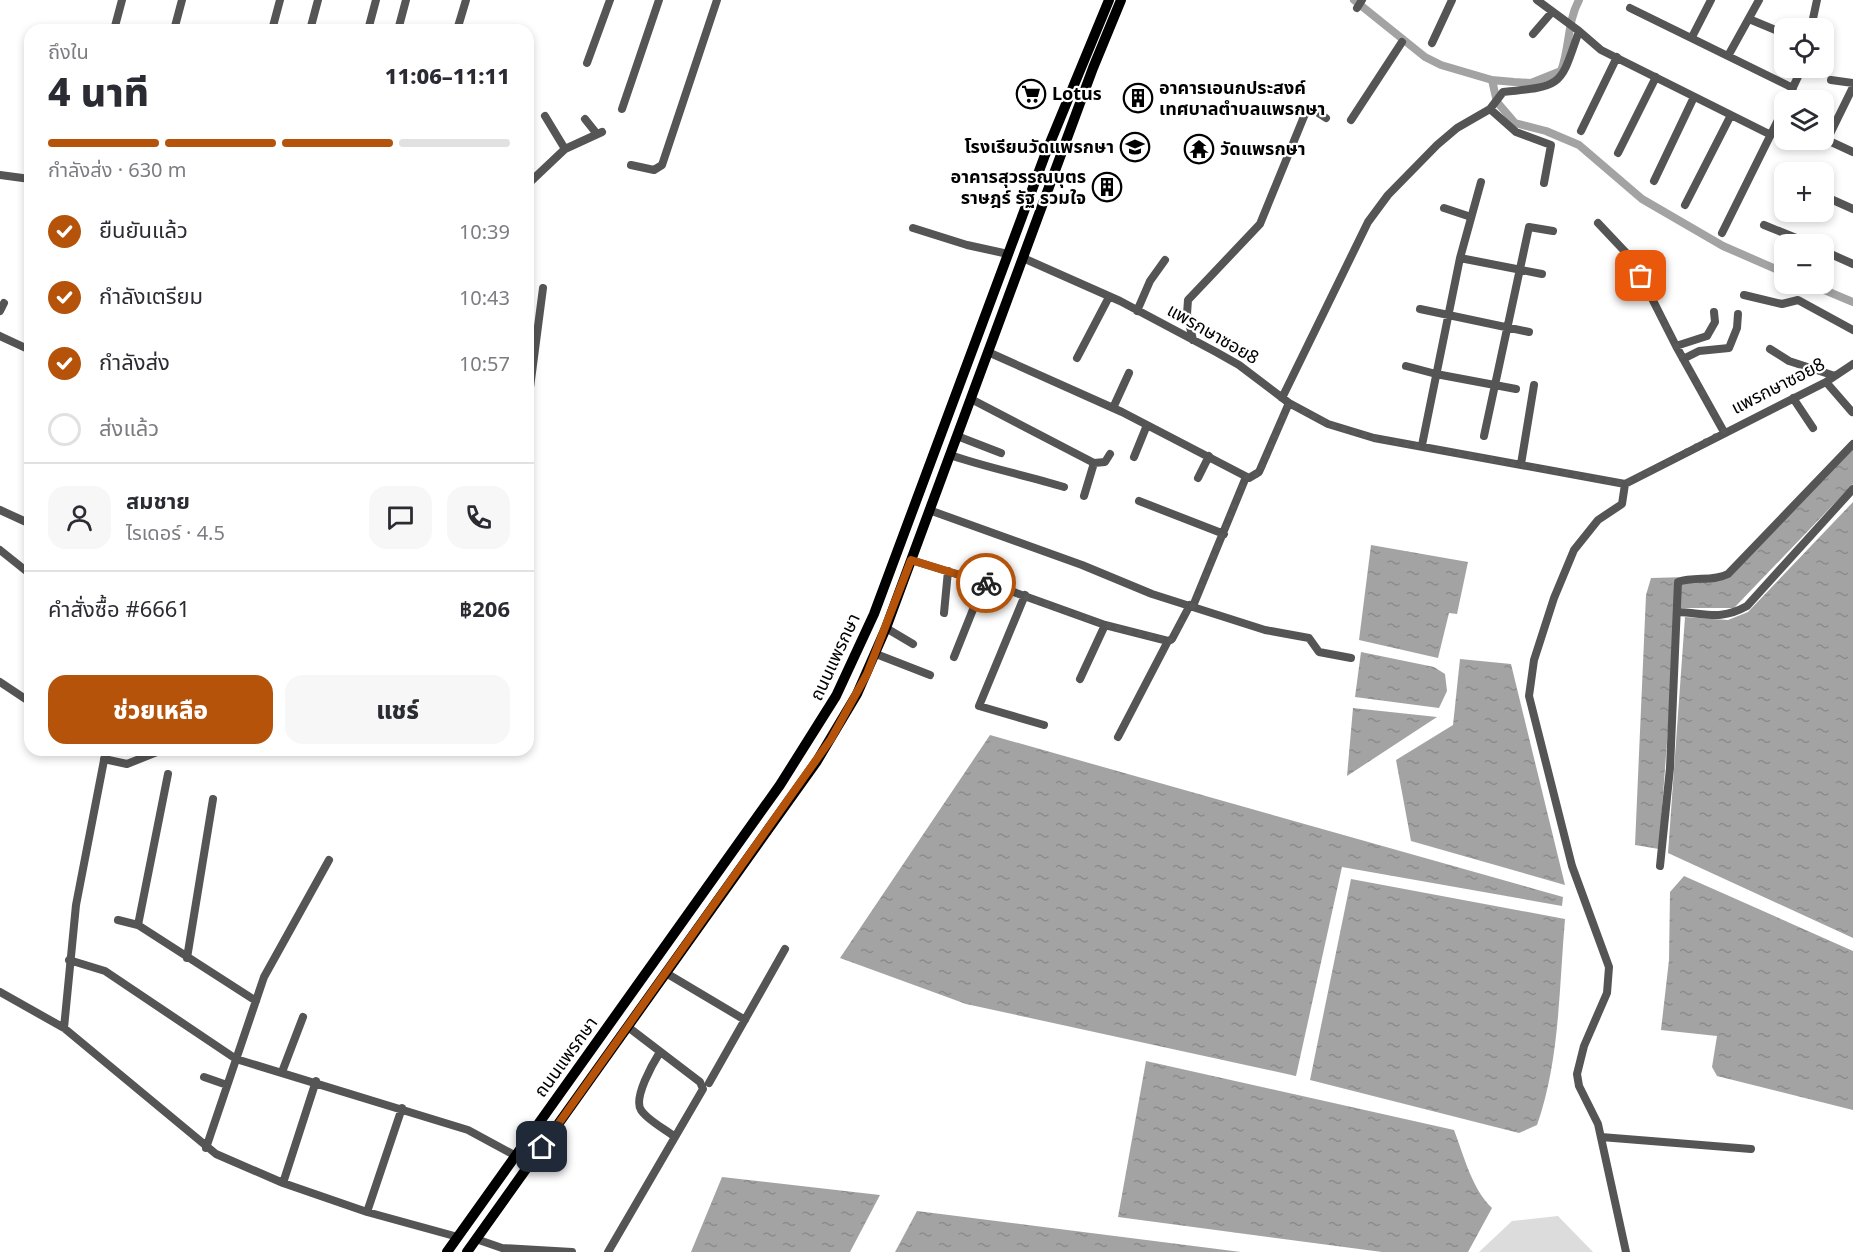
<!DOCTYPE html>
<html lang="th">
<meta charset="utf-8">
<style>
:root{--surface:#fff;--page:#f7f7f7;--text:#2b2b33;--muted:#7c7c81;--line:#e1e1e2;--accent:#b45309}
body{margin:0;font-family:"Noto Sans","Noto Sans Thai",sans-serif;background:var(--page);color:var(--text);height:100vh;display:flex;flex-direction:column;font-size:22px;white-space:nowrap}
*{box-sizing:border-box;margin:0}
p{font-size:20px;color:var(--muted)}
.icon{flex:none;width:33px;height:33px;fill:none;stroke:currentColor;stroke-width:2;stroke-linecap:round;stroke-linejoin:round}
.map{position:relative;flex:1;overflow:hidden}
.details{position:absolute;left:24px;top:24px;width:510px;height:732px;display:flex;flex-direction:column;background:var(--surface);border-radius:18px;box-shadow:0 3px 9px #0003}
.details>*{flex:none}
.tools{position:absolute;left:1774px;top:18px;display:grid;gap:12px}
.tools a{display:grid;place-items:center;width:60px;height:60px;border-radius:12px;background:var(--surface);box-shadow:0 3px 9px #0003;font-size:30px}
.pin{position:absolute;display:grid;place-items:center;width:51px;height:51px;color:#fff;margin:-26px;border-radius:12px;box-shadow:0 3px 9px #0006}
.courier{position:absolute;display:grid;place-items:center;width:60px;height:60px;margin:-30px;border:4px solid #b45309;border-radius:50%;background:#fff;color:#222;box-shadow:0 2px 8px #0007}
.overview em{font-style:normal;font-weight:800}
.overview div{display:flex;flex-direction:column-reverse}
.overview{display:flex;align-items:center;justify-content:space-between;height:102px;padding:0 24px}
h1{font-size:39px;font-weight:800;line-height:45px}
.bar{display:grid;grid-template-columns:repeat(4,1fr);gap:9px 6px;align-content:center;height:72px;padding:0 24px}
.bar i{height:8px;border-radius:4px;background:var(--line)}
.bar .active{background:var(--accent)}
.bar p{grid-column:span 4}
.line{display:flex;align-items:center;gap:15px;padding:0 24px;border-top:2px solid var(--line)}
.line div{flex:1}
.round{display:grid;place-items:center;flex:none;width:63px;height:63px;border-radius:18px;background:var(--page)}
ol{padding:0 24px;list-style:none}
li{display:flex;align-items:center;gap:18px;height:66px}
li p{margin-inline-start:auto}
li .icon{padding:6px;border-radius:50%;background:var(--accent);color:#fff;stroke-width:4}
li:last-child{color:var(--muted)}
li i{width:33px;height:33px;border:3px solid var(--line);border-radius:50%}
.cta{display:flex;gap:12px;margin-top:auto;padding:12px 24px}
.cta a{flex:1;height:69px;border-radius:18px;background:var(--accent);color:#fff;font-size:24px;font-weight:800;line-height:69px;text-align:center}
.cta a+a{background:var(--page);color:var(--text)}
.map>svg:first-child{display:block}
.grass{fill:#dcdcdc}
.water{fill:url(#water-ripples)}
.lines{fill:none;stroke-linecap:round;stroke-linejoin:round}
.canal{stroke:#a3a3a3;stroke-width:8}
.minor{stroke:#555;stroke-width:8}
.major{stroke:#000;stroke-width:10}
.done{stroke:#595959;stroke-width:6;stroke-dasharray:0 10.8}
.route{stroke:#b45309;stroke-width:8}
.labels{text-anchor:middle;stroke-width:4.5;stroke-linejoin:round;paint-order:stroke}
.poi-label{font-size:18px;font-weight:bold;fill:#000;stroke:#fff;text-anchor:start}
.street-label{font-size:18px;fill:#000;stroke:#fff}
</style>
<div class="map">
<svg width="1853" height="1252" viewBox="0 0 1853 1252">
<defs>
<pattern id="water-ripples" width="26" height="14" patternUnits="userSpaceOnUse" patternTransform="scale(1.5)"><rect width="26" height="14" fill="#a3a3a3"/><path d="M2 4q2-2 4 0t4 0M15 11q2-2 4 0t4 0" fill="none" stroke="#8b8b8b"/></pattern>
</defs>
<rect width="100%" height="100%" fill="#fff"/>
<path class="grass" d="M 1558,1216 L 1593,1252 L 1479,1252 L 1512,1221 Z"/>
<path class="water" d="M 1853,443 L 1853,484 L 1734,608 L 1677,608 L 1659,849 L 1635,845 L 1646,595 L 1651,578 L 1723,576 Z
M 1853,502 L 1853,938 L 1668,853 L 1685,617 L 1728,620 L 1748,612 Z
M 1371,545 L 1468,562 L 1457,614 L 1449,613 L 1438,658 L 1359,640 Z
M 1361,652 L 1434,667 L 1445,674 L 1447,691 L 1439,708 L 1355,697 Z
M 1460,659 L 1511,664 L 1565,885 L 1411,841 L 1396,760 L 1453,725 Z
M 1353,708 L 1437,717 L 1347,776 Z
M 990,735 L 1563,897 L 1562,906 L 1342,867 L 1296,1076 L 966,1004 L 840,958 Z
M 1684,876 L 1853,951 L 1853,1110 L 1717,1076 L 1712,1067 L 1717,1036 L 1661,1030 L 1669,960 L 1670,892 Z
M 1351,879 L 1565,919 C 1559,987 1560,1060 1537,1125 L 1519,1133 L 1310,1080 Z
M 1146,1061 L 1454,1130 C 1464,1156 1472,1189 1492,1208 L 1468,1252 L 1382,1252 L 1118,1217 Z
M 722,1177 L 880,1195 L 850,1252 L 691,1252 Z
M 917,1211 L 1241,1252 L 895,1252 Z"/>
<g class="lines">
<path class="canal" d="M 1354,0 L 1425,57 L 1441,65 L 1492,80 L 1514,82 L 1531,83 L 1561,71 C 1570,48 1567,22 1579,0
M 1492,80 L 1497,102 L 1515,123 L 1546,131 L 1579,145 L 1642,199 L 1723,246 L 1785,273
M 1810,284 L 1853,302"/>
<path class="minor" d="M 1537,0 L 1579,31
M 1357,8 L 1362,0
M 1630,8 L 1793,88
M 1749,19 L 1785,34
M 1811,28 L 1817,0
M 114,30 L 122,0
M 174,30 L 182,0
M 272,30 L 280,0
M 310,30 L 318,0
M 368,30 L 376,0
M 398,30 L 406,0
M 457,30 L 466,0
M 1533,34 L 1552,12
M 1692,37 L 1711,0
M 1432,43 L 1452,0
M 1728,56 L 1759,0
M 587,63 L 610,0
M 1831,80 L 1853,83
M 1853,87 L 1827,140 L 1853,152
M 1787,100 L 1802,68
M 622,109 L 659,0
M 1490,109 L 1516,132 L 1551,145 L 1544,183
M 545,116 L 565,149
M 585,119 L 597,134
M 1351,120 L 1402,42
M 1581,131 L 1617,57
M 1618,153 L 1656,77
M 631,165 L 654,170 L 662,165 L 717,0
M 0,175 L 30,179
M 1654,181 L 1694,97
M 528,184 L 565,149 L 602,132
M 1824,196 L 1853,209
M 1685,205 L 1731,115
M 1444,208 L 1471,217
M 1598,223 L 1632,259 L 1676,346 L 1724,432
M 1764,225 L 1811,244
M 913,228 L 967,245 L 1008,254
M 1722,233 L 1785,106
M 1824,251 L 1853,264
M 1023,258 L 1120,301 L 1216,352 L 1239,365 L 1289,403 L 1328,424 L 1374,438 L 1625,484 L 1826,382 L 1853,364
M 1460,258 L 1542,274
M 1744,295 L 1782,304 L 1798,300 L 1853,330
M 1420,309 L 1529,332
M 0,311 L 4,303
M 1137,311 L 1150,281 L 1165,260
M 0,336 L 30,350
M 1193,340 L 1187,314 L 1188,300 L 1260,224 L 1305,114 L 1315,111 L 1326,118
M 1676,346 L 1707,336 L 1715,322 L 1714,312
M 1770,349 L 1789,361 L 1835,376
M 988,352 L 1122,412 L 1249,478 L 1259,472 L 1289,403
M 1077,358 L 1109,297
M 1683,359 L 1699,351 L 1729,348 L 1737,328 L 1738,314
M 1406,366 L 1436,374 L 1516,389
M 1826,382 L 1852,412
M 1282,398 L 1368,222 L 1388,195 L 1437,145 L 1457,128 L 1490,109 L 1503,92 C 1564,86 1560,86 1579,31 L 1601,50 L 1771,135
M 1793,398 L 1813,428
M 971,399 L 1094,463 L 1084,496
M 528,403 L 543,288
M 1113,408 L 1129,373
M 957,436 L 1001,453
M 1484,436 L 1529,227 L 1553,231
M 1422,445 L 1460,258 L 1481,182
M 950,455 C 988,468 1025,475 1064,487
M 1134,457 L 1147,425
M 1094,463 L 1105,462 L 1110,454
M 1521,464 L 1534,385
M 1198,478 L 1209,456
M 1625,484 L 1622,504 L 1598,520 L 1574,550 L 1554,598 L 1534,660 L 1529,696 L 1572,866 L 1609,967 L 1607,993 L 1584,1046 L 1577,1074 L 1579,1086 L 1598,1124 L 1626,1252
M 1139,501 L 1224,534
M 0,510 L 24,521
M 929,510 L 1082,565 L 1152,594 L 1265,630 L 1309,638 L 1319,652 L 1351,658
M 0,550 L 30,574
M 911,560 L 1008,590 L 1105,625 L 1168,641 L 1172,639 L 1190,605
M 1025,595 L 979,706 L 1044,725
M 1193,606 L 1246,477
M 1677,612 C 1706,613 1720,621 1747,606 L 1853,489
M 944,613 L 948,571
M 886,628 L 913,644
M 876,654 L 930,675
M 954,657 L 984,582
M 1080,679 L 1105,625
M 0,682 L 30,702
M 1118,737 L 1168,641
M 104,759 L 127,764 L 162,750
M 168,774 L 138,925 L 256,1001
M 1660,866 L 1670,768 L 1678,582 C 1695,576 1712,582 1728,574 L 1853,444
M 118,920 L 138,925
M 187,958 L 213,799
M 69,960 L 105,971 L 236,1059 L 468,1130 L 516,1156
M 666,973 L 745,1020
M 0,992 L 64,1028 L 216,1154 L 283,1183 L 367,1212 L 458,1237
M 64,1028 L 76,905 L 106,750
M 660,1052 C 653,1063 633,1098 641,1110 C 647,1120 665,1129 675,1137
M 282,1072 L 303,1017
M 204,1077 L 227,1085
M 709,1083 L 785,949
M 1601,1137 L 1751,1149
M 206,1148 L 264,977 L 329,860
M 283,1183 L 316,1081
M 367,1212 L 402,1108
M 476,1239 L 502,1248 L 572,1252
M 608,1252 L 703,1089 L 700,1082 L 628,1027"/>
<path class="major" d="M 447,1252 L 780,785 L 836,696 L 874,614 L 1045,155 L 1109,0
M 467,1252 L 817,761 L 857,694 L 886,628 L 1093,68 L 1121,0"/>
</g>
<g class="lines">
<path class="done" d="M 986,583 L 1105,625 L 1171,641 L 1190,605 L 1193,606 L 1246,477 L 1252,478 L 1260,472 L 1289,403 L 1328,424 L 1374,438 L 1625,484 L 1724,432 L 1676,346 L 1641,276"/>
<path class="route" d="M 542,1147 L 831,739 L 867,674 L 911,560 L 986,583"/>
</g>
<defs>
<g id="supermarket-ring" transform="scale(1.5)"><circle r="9.5" fill="#fff" stroke="#000" stroke-width="1.5"/><path d="M-6-5.5h2.5l.6 2H6L4.5 2H-2.5L-4.4-4H-6ZM-1.5 3.2a1.3 1.3 0 1 0 .1 0ZM3 3.2a1.3 1.3 0 1 0 .1 0Z" fill="#000"/></g>
<g id="building-ring" transform="scale(1.5)"><circle r="9.5" fill="#fff" stroke="#000" stroke-width="1.5"/><path d="M-4-6H4V6H1V3H-1V6H-4ZM-2.5-4.3h1.7v1.8h-1.7ZM.8-4.3h1.7v1.8H.8ZM-2.5-1h1.7V.8h-1.7ZM.8-1h1.7V.8H.8Z" fill="#000"/></g>
<g id="school-ring" transform="scale(1.5)"><circle r="9.5" fill="#fff" stroke="#000" stroke-width="1.5"/><path d="M0-5L7-2L0 1L-7-2ZM-4 1L0 2.5L4 1V4Q0 6-4 4Z" fill="#000"/></g>
<g id="temple-ring" transform="scale(1.5)"><circle r="9.5" fill="#fff" stroke="#000" stroke-width="1.5"/><path d="M0-6L5-2H3V0L6.5 2.5H4V6H1.5V3h-3V6H-4V2.5H-6.5L-3 0V-2H-5Z" fill="#000"/></g>
</defs>
<g fill-rule="evenodd">
<use href="#supermarket-ring" x="1031" y="94"/>
<use href="#building-ring" x="1138" y="98"/>
<use href="#school-ring" x="1135" y="147"/>
<use href="#temple-ring" x="1199" y="149"/>
<use href="#building-ring" x="1107" y="187"/>
</g>
<g class="labels">
<g class="poi-label">
<text x="1159" y="94">อาคารเอนกประสงค์<tspan x="1159" dy="21">เทศบาลตำบลแพรกษา</tspan></text>
<text x="1052" y="100">Lotus</text>
<text x="1114" y="153" text-anchor="end">โรงเรียนวัดแพรกษา</text>
<text x="1220" y="155">วัดแพรกษา</text>
<text x="1086" y="183" text-anchor="end">อาคารสุวรรณบุตร<tspan x="1086" dy="21">ราษฎร์ รัฐ รวมใจ</tspan></text>
</g>
<g class="street-label">
<text transform="translate(1213 334) rotate(30)" y="6">แพรกษาซอย8</text>
<text transform="translate(1778 386) rotate(-27)" y="6">แพรกษาซอย8</text>
<text transform="translate(835 657) rotate(-65)" y="6">ถนนแพรกษา</text>
<text transform="translate(566 1057) rotate(-54)" y="6">ถนนแพรกษา</text>
</g>
</g>
</svg>
<div class="tools">
<a><svg class="icon" aria-label="locate" viewBox="0 0 24 24"><circle cx="12" cy="12" r="6"/><path d="M12 2v4M12 18v4M2 12h4M18 12h4"/></svg></a>
<a><svg class="icon" aria-label="layers" viewBox="0 0 24 24"><path d="M12 4l9 5-9 5-9-5zM3 14l9 5 9-5"/></svg></a>
<a>+</a>
<a>−</a>
</div>
<div class="pin" style="left:1641px;top:276px;background:#ea580c"><svg class="icon" aria-label="bag" viewBox="0 0 24 24"><path d="M5 8h14l-1 12H6zM9 8a3 3 0 0 1 6 0"/></svg></div>
<div class="pin" style="left:542px;top:1147px;background:#1f2937"><svg class="icon" aria-label="home" viewBox="0 0 24 24"><path d="M3 11l9-7 9 7M6 9v11h12V9"/></svg></div>
<div class="courier" style="left:986px;top:583px"><svg class="icon" aria-label="bike" viewBox="0 0 24 24"><circle cx="6" cy="16" r="4"/><circle cx="18" cy="16" r="4"/><path d="M6 16l4-8h5l3 8M10 8l3 8H6M13 5h3"/></svg></div>
<section class="details">
<div class="overview"><div><h1>4 นาที</h1><p>ถึงใน</p></div><em>11:06–11:11</em></div>
<div class="bar"><i class="active"></i><i class="active"></i><i class="active"></i><i></i><p>กำลังส่ง · 630 m</p></div>
<ol>
<li><svg class="icon" aria-label="check" viewBox="0 0 24 24"><path d="M5 12l5 5 9-10"/></svg>ยืนยันแล้ว<p>10:39</p></li>
<li><svg class="icon" aria-label="check" viewBox="0 0 24 24"><path d="M5 12l5 5 9-10"/></svg>กำลังเตรียม<p>10:43</p></li>
<li><svg class="icon" aria-label="check" viewBox="0 0 24 24"><path d="M5 12l5 5 9-10"/></svg>กำลังส่ง<p>10:57</p></li>
<li><i></i>ส่งแล้ว</li>
</ol>
<div class="line" style="height:108px"><a class="round"><svg class="icon" aria-label="person" viewBox="0 0 24 24"><circle cx="12" cy="8" r="4"/><path d="M4 21q1-7 8-7t8 7"/></svg></a><div><b>สมชาย</b><p>ไรเดอร์ · 4.5</p></div><a class="round"><svg class="icon" aria-label="chat" viewBox="0 0 24 24"><path d="M4 5h16v11H9l-5 4z"/></svg></a><a class="round"><svg class="icon" aria-label="phone" viewBox="0 0 24 24"><path d="M5 4h4l2 5-3 2q2 4 5 5l2-3 5 2v4C11 20 4 13 5 4z"/></svg></a></div>
<div class="line" style="height:78px"><div>คำสั่งซื้อ #6661</div><b>฿206</b></div>
<div class="cta"><a>ช่วยเหลือ</a><a>แชร์</a></div>
</section>
</div>
